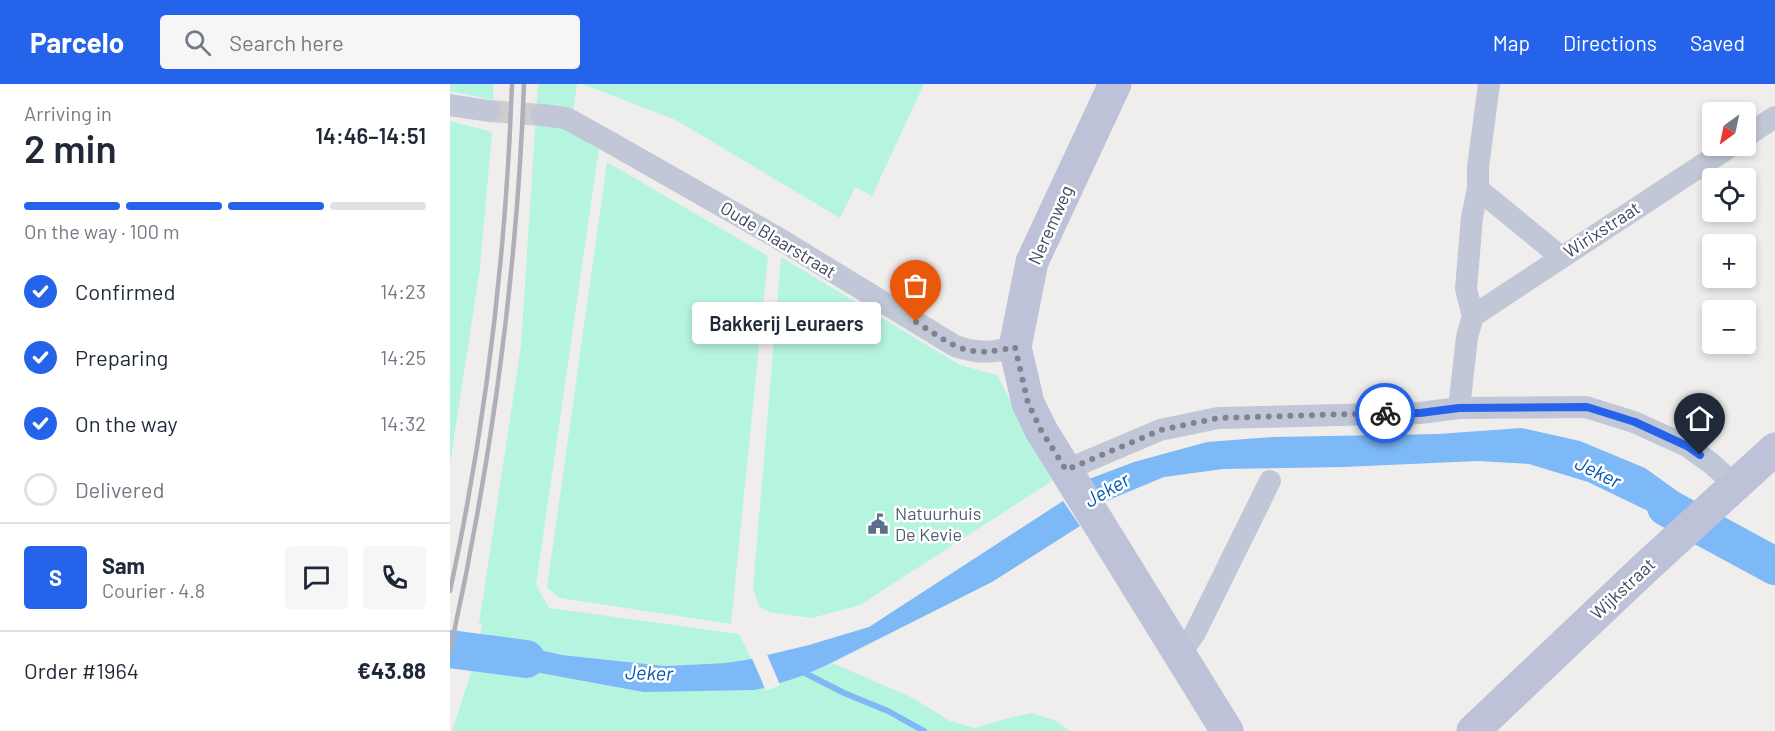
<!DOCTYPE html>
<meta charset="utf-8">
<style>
:root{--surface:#fff;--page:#f6f6f7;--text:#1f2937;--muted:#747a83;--line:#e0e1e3;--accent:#2563eb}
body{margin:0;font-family:Barlow,sans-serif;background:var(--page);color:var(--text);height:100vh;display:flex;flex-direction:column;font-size:22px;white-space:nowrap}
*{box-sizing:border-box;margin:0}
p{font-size:20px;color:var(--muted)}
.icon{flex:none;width:33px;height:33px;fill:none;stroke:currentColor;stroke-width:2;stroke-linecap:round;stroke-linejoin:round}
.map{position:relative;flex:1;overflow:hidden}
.sheet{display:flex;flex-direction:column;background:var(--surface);width:450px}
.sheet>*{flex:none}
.needle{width:39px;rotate:213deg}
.buttons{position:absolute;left:1252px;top:18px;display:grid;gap:12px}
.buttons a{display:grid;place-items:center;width:54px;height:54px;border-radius:6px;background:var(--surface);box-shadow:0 3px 9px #0003;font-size:30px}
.pin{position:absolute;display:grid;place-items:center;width:51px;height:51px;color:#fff;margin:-62px -26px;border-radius:50% 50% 50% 0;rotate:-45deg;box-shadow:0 0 6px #0007}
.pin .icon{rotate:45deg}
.courier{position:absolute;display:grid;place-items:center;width:60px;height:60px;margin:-30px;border:4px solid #2563eb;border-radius:50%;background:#fff;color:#222;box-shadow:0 2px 8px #0007}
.bubble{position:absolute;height:42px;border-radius:6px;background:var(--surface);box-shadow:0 3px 9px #0003;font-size:20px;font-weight:600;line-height:42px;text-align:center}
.overview em{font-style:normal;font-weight:600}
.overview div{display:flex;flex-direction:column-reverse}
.overview{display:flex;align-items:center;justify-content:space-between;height:102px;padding:0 24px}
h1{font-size:39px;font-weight:600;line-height:45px}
.bar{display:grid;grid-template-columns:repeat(4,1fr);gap:9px 6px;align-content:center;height:72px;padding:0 24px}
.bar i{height:8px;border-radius:4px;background:var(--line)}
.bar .active{background:var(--accent)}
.bar p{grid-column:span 4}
.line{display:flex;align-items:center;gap:15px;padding:0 24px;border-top:2px solid var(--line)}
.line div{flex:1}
.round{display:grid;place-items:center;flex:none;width:63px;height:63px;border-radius:6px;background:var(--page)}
ol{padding:0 24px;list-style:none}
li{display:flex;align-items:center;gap:18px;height:66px}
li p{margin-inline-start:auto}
li .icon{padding:6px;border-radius:50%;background:var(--accent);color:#fff;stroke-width:4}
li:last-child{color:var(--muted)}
li i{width:33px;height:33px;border:3px solid var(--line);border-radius:50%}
header{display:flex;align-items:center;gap:36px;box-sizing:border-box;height:84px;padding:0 30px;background:var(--accent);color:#fff}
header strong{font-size:28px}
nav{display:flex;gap:33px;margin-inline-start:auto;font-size:21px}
.search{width:420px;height:54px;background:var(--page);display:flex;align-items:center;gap:15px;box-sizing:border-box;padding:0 21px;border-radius:6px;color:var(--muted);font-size:22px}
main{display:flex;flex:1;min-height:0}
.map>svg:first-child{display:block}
.green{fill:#b5f4df}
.water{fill:#7db9f6}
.pier{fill:#f0eeed}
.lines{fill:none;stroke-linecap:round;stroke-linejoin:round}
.stream{stroke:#7db9f6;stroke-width:6}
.river{stroke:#7db9f6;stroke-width:38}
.street-tunnel{stroke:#cdcdd0;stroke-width:22;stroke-dasharray:22 11;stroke-linecap:butt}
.street{stroke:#c1c7d6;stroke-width:22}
.secondary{stroke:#bdc2d9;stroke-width:33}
.rail{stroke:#aeafb8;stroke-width:4.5}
.done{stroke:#80838f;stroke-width:6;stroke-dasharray:0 10.8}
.route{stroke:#2563eb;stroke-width:8}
.labels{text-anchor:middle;stroke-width:5;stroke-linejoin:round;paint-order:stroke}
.street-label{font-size:18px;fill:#43495d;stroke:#fff}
.service-label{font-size:18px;fill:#4e5e75;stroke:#fff;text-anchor:start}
.water-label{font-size:20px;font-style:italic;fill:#0059b3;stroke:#fff}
</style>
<header>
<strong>Parcelo</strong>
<div class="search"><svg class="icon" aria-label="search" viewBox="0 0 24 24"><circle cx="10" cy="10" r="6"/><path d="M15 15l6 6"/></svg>Search here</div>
<nav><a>Map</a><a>Directions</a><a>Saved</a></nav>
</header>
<main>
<section class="sheet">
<div class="overview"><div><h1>2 min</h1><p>Arriving in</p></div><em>14:46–14:51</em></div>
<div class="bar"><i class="active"></i><i class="active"></i><i class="active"></i><i></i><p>On the way · 100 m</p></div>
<ol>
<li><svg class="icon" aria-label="check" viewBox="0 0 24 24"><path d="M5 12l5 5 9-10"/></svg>Confirmed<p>14:23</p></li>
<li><svg class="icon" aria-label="check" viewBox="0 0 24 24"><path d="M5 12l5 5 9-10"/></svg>Preparing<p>14:25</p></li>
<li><svg class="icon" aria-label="check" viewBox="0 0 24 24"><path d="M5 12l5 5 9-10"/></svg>On the way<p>14:32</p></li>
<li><i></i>Delivered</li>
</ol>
<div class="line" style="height:108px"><b class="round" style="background:var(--accent);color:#fff">S</b><div><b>Sam</b><p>Courier · 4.8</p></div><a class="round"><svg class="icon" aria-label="chat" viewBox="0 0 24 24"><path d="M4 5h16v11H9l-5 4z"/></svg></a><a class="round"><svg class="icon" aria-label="phone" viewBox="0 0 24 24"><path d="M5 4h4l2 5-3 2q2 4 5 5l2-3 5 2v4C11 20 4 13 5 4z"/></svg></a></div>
<div class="line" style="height:78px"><div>Order #1964</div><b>€43.88</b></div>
</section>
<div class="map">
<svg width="1325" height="647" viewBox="0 0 1325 647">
<rect width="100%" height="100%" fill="#f0eeed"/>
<path class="green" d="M 0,0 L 43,0 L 43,16 L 0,7 Z
M 88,0 L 127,0 L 123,29 L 116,41 L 149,65 L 86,501 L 99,524 L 289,550 L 301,575 L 276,579 L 215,582 L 112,571 L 30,552 L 32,540 L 29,540 L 71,262 Z
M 132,0 L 474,0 L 422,112 L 405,103 L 390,134 L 226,36 Z
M 0,37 L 42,48 L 30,184 L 0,380 Z
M 157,78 L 318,172 L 281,540 L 110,514 L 97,504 Z
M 331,173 L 510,281 L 547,291 L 602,397 L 410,521 L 362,534 L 319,528 L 309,522 L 303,504 Z
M 25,577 L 193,608 L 319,603 L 356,591 L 382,579 L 463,614 L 500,637 L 525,644 L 555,635 L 581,629 L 604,636 L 621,647 L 2,647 Z"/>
<path class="water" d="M 1072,344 L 1130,357 L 1195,384 L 1241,417 L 1223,439 L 1138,398 L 1079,380 L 1028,377 L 893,383 L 773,385 L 714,393 L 654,418 L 639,395 L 684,378 L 757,358 L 823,353 L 988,350 Z
M 613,417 L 630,442 L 542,498 L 375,582 C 352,593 329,600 305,606 L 193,608 L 25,577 L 30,552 L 112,571 L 215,582 L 276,579 L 301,575 L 359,561 L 419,543 Z
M 1276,439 L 1325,470 L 1325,498 L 1298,485 L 1256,459 Z"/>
<path class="pier" d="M 316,568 L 330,601 L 316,607 L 301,572 Z"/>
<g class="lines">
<path class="stream" d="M 351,587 L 394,609 L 438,627 L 474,647"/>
<path class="river" d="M 1216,423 L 1325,482
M 0,565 L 76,575"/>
<path class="street-tunnel" d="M 39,27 L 92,31"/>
<path class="street" d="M 0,21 L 39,27
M 92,31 L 116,34 L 156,56 L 328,154 L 505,262 C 529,270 541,269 565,263
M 1296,52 L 1325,33
M 1028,105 L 1111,173
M 1023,232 L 1281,62
M 1009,324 L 1017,253 L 1023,232 L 1016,205 L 1022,133 L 1028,105 L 1028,83 L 1039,0
M 616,386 L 710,346 L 768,334 L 970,329 L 1009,324 L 1136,323 L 1184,338 L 1237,362 L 1262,380 L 1285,401
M 729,571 L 745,549 L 820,397"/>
<path class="secondary" d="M 665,0 L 582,178 L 565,263 L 578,319 L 591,346 L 777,647
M 1023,647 L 1195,484 L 1325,365"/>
<path class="rail" d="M 0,507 C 36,340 56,170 62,0
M 0,567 C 41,381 67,190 74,0"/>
</g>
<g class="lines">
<path class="done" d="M 466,238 C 506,263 515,275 565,263 L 578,319 L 591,346 L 616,386 L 711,346 L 768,334 L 935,329"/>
<path class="route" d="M 935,329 L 970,329 L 1009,324 L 1137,323 L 1185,338 L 1237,362 L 1250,371"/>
</g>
<defs>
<g id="civic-bare" transform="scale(1.62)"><path d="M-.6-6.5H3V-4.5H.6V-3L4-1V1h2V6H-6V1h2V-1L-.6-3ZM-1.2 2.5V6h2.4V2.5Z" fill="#5c6f8a" stroke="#fff" stroke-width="2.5" paint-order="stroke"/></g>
</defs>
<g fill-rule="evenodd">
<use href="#civic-bare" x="428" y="440"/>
</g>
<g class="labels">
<g class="street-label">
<text transform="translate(601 141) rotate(-66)" y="6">Neremweg</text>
<text transform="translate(1152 146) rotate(-33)" y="6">Wirixstraat</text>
<text transform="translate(328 156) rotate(31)" y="6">Oude Blaarstraat</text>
<text transform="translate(1173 505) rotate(-43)" y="6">Wijkstraat</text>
</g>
<g class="service-label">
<text x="445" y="436">Natuurhuis<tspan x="445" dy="21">De Kevie</tspan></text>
</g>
<g class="water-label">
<text transform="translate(1148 388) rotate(26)" y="7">Jeker</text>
<text transform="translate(657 406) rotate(-30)" y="7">Jeker</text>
<text transform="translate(199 589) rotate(2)" y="7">Jeker</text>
</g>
</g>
</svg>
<div class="buttons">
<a><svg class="needle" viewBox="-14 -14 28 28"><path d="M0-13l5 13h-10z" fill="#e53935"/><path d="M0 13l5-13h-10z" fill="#747a83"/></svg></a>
<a><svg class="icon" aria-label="locate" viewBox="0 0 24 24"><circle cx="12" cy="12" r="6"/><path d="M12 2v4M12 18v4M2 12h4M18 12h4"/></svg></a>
<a>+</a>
<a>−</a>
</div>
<div class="pin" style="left:466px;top:238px;background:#ea580c"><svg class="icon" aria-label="bag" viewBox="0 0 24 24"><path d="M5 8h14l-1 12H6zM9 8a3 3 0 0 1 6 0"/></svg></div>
<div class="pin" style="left:1250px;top:371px;background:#1f2937"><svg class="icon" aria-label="home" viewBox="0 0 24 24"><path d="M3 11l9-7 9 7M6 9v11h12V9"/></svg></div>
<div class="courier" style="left:935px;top:329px"><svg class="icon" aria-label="bike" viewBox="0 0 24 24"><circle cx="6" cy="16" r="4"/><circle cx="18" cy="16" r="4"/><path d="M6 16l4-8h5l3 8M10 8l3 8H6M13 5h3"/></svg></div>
<div class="bubble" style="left:242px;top:218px;width:189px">Bakkerij Leuraers</div>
</div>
</main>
